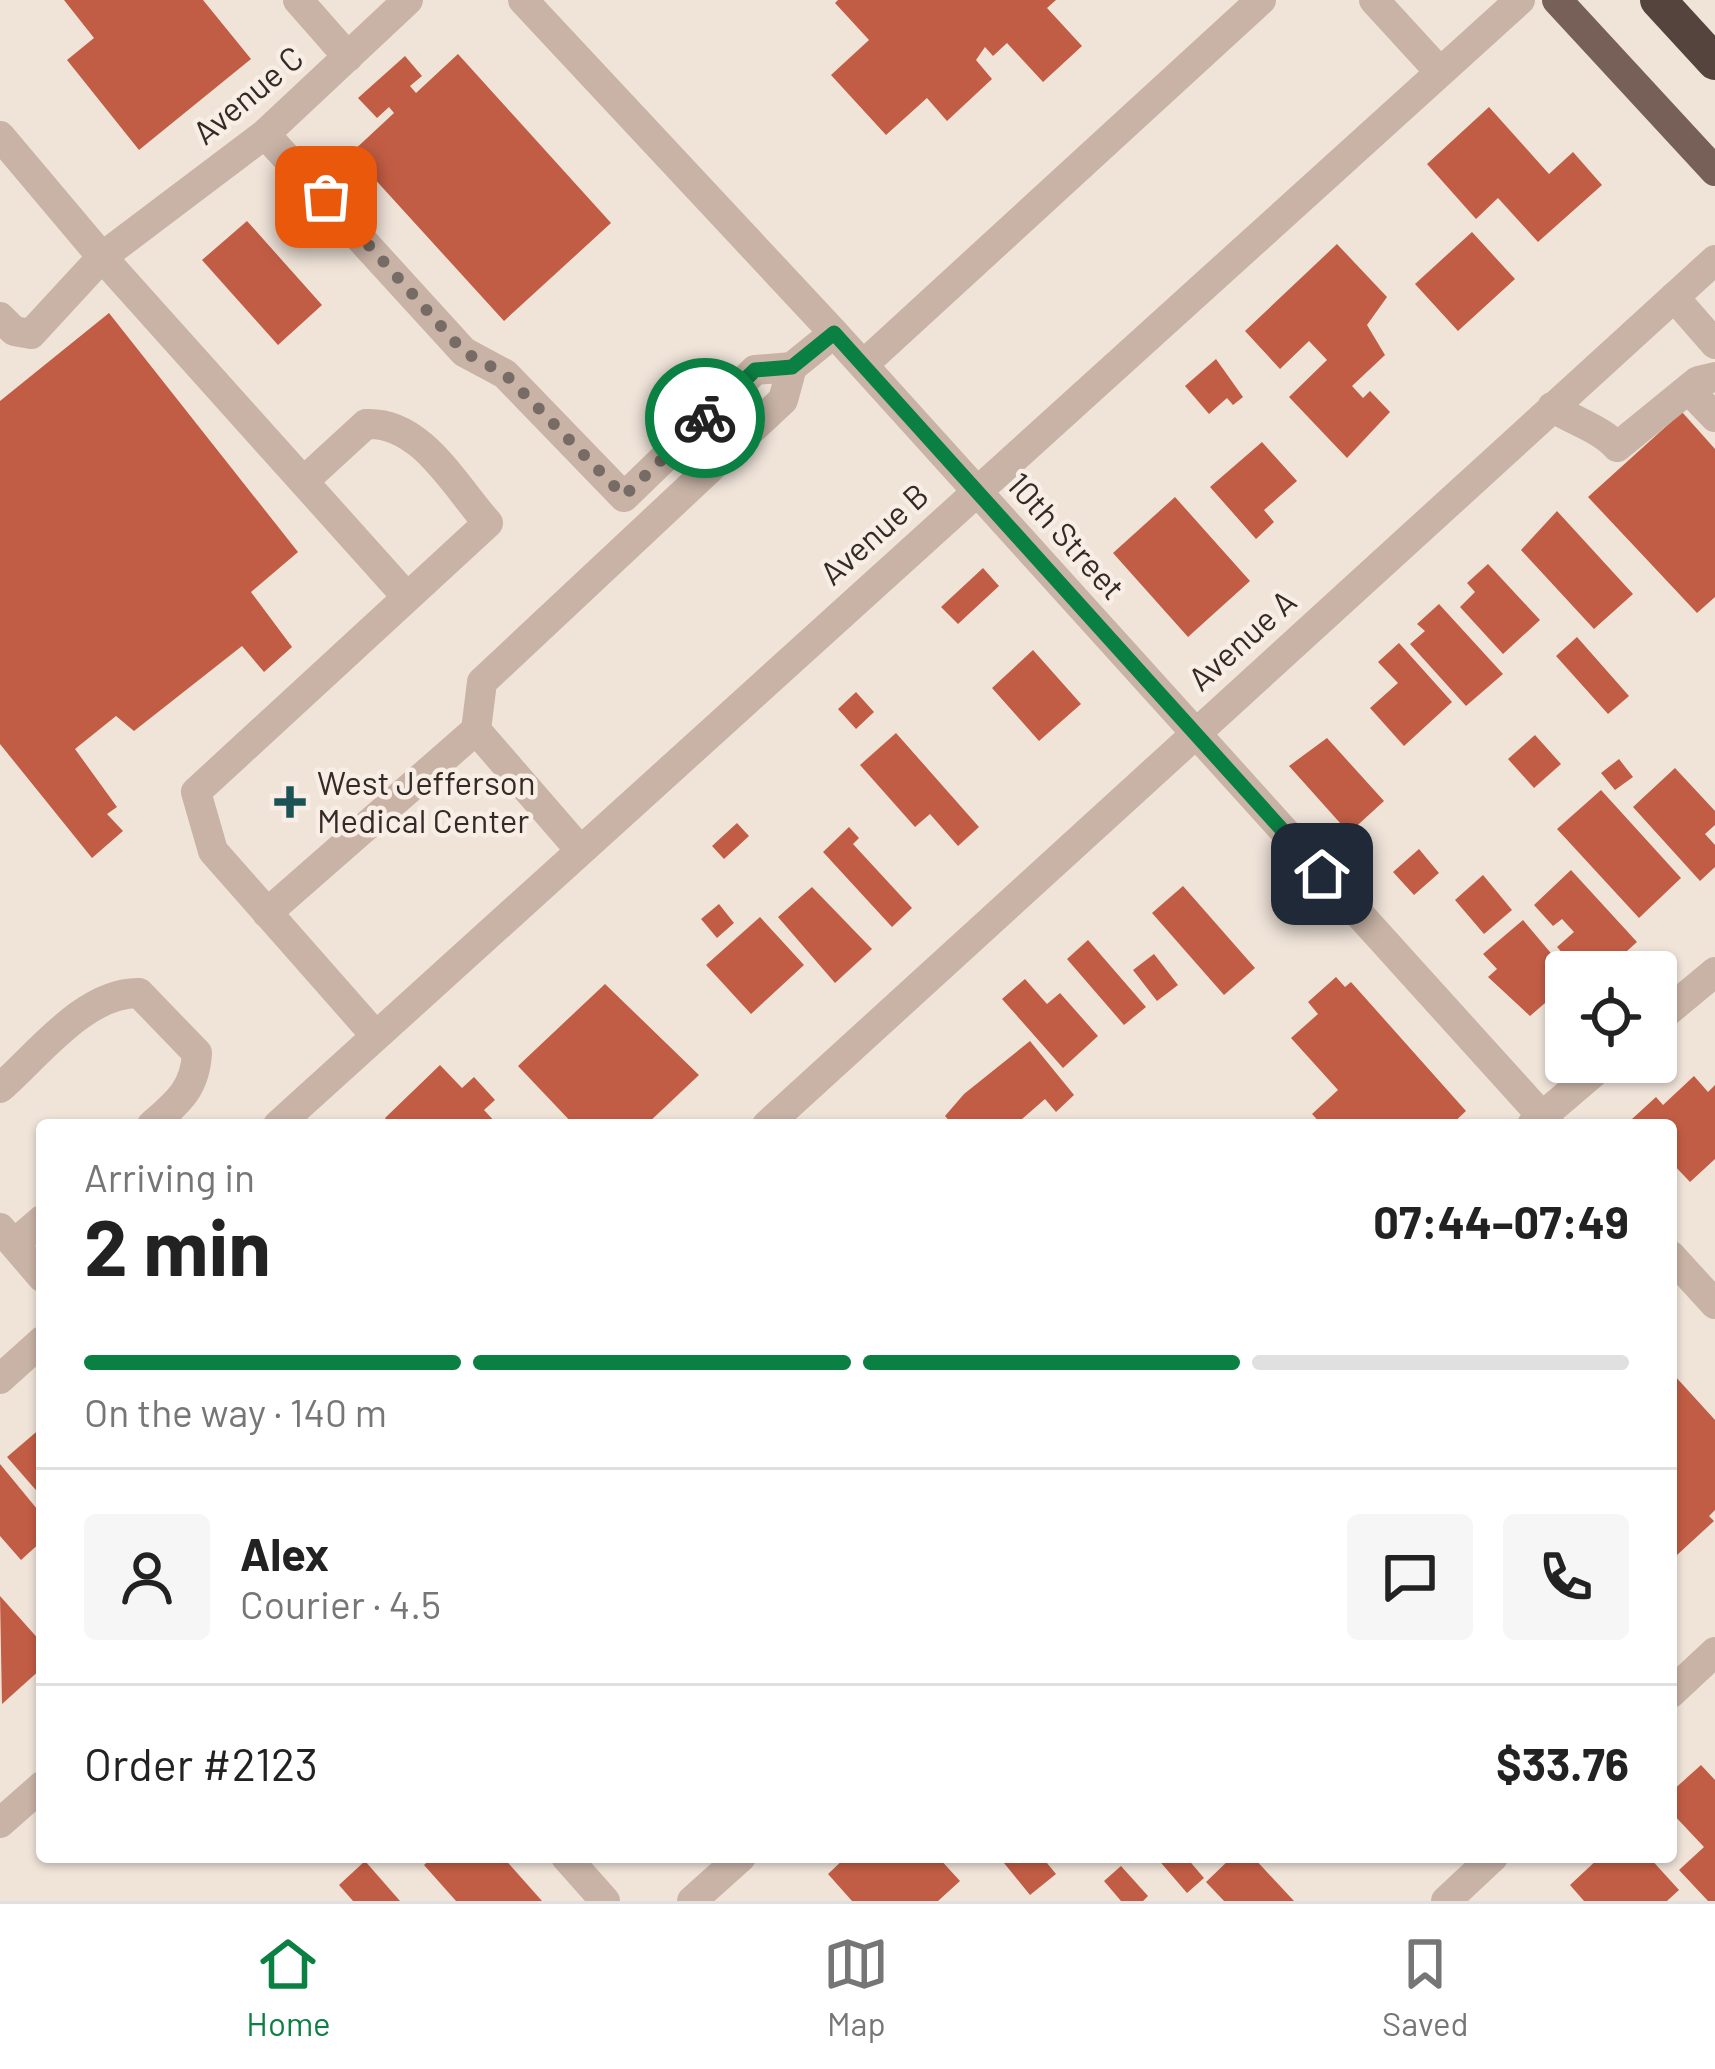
<!DOCTYPE html>
<meta charset="utf-8">
<style>
:root{--surface:#fff;--page:#f6f6f6;--text:#222;--muted:#767676;--line:#e0e0e0;--accent:#0b8043}
body{margin:0;font-family:Barlow,sans-serif;background:var(--page);color:var(--text);height:100vh;display:flex;flex-direction:column;font-size:45px;white-space:nowrap}
*{box-sizing:border-box;margin:0}
p{font-size:39px;color:var(--muted)}
.icon{flex:none;width:66px;height:66px;fill:none;stroke:currentColor;stroke-width:2;stroke-linecap:round;stroke-linejoin:round}
.map{position:relative;flex:1;overflow:hidden}
.details{position:absolute;left:36px;top:1119px;width:1641px;height:744px;display:flex;flex-direction:column;background:var(--surface);border-radius:12px;box-shadow:0 3px 9px #0004}
.details>*{flex:none}
.controls{position:absolute;left:1545px;top:951px;display:grid;gap:24px}
.controls a{display:grid;place-items:center;width:132px;height:132px;border-radius:12px;background:var(--surface);box-shadow:0 3px 9px #0004;font-size:60px}
.pin{position:absolute;display:grid;place-items:center;width:102px;height:102px;color:#fff;margin:-51px;border-radius:24px;box-shadow:0 6px 18px #0006}
.courier{position:absolute;display:grid;place-items:center;width:120px;height:120px;margin:-60px;border:9px solid #0b8043;border-radius:50%;background:#fff;color:#222;box-shadow:0 3px 15px #0007}
.overview em{font-style:normal;font-weight:700}
.overview div{display:flex;flex-direction:column-reverse}
.overview{display:flex;align-items:center;justify-content:space-between;height:204px;padding:0 48px}
h1{font-size:78px;font-weight:700;line-height:90px}
.bar{display:grid;grid-template-columns:repeat(4,1fr);gap:18px 12px;align-content:center;height:144px;padding:0 48px}
.bar i{height:15px;border-radius:9px;background:var(--line)}
.bar .active{background:var(--accent)}
.bar p{grid-column:span 4}
.line{display:flex;align-items:center;gap:30px;padding:0 48px;border-top:3px solid var(--line)}
.line div{flex:1}
.round{display:grid;place-items:center;flex:none;width:126px;height:126px;border-radius:12px;background:var(--page)}
.menu{display:flex;justify-content:space-around;align-items:center;height:168px;border-top:3px solid var(--line);background:var(--surface);font-size:33px;color:var(--muted)}
.menu a{display:grid;justify-items:center;gap:6px}
.menu .active{color:var(--accent)}
.map>svg:first-child{display:block}
.building{fill:#c25d45}
.lines{fill:none;stroke-linecap:round;stroke-linejoin:round}
.minor{stroke:#c8b3a6;stroke-width:30}
.major{stroke:#766058;stroke-width:30}
.highway{stroke:#55443e;stroke-width:36}
.done{stroke:#766b65;stroke-width:12;stroke-dasharray:0 21.6}
.route{stroke:#0b8043;stroke-width:15}
.poi-dot{fill:#1d5354;stroke:#f8eee5;stroke-width:4.5}
.labels{text-anchor:middle;stroke-width:9;stroke-linejoin:round;paint-order:stroke}
.street-label{font-size:33px;fill:#342a26;stroke:#f8eee5}
.poi-label{font-size:33px;fill:#342a26;stroke:#f8eee5;text-anchor:start}
</style>
<div class="map">
<svg width="1715" height="1901" viewBox="0 0 1715 1901">
<rect width="100%" height="100%" fill="#f0e4d9"/>
<path class="building" d="M 64,0 L 203,0 L 251,59 L 139,150 L 67,60 L 94,38 Z
M 838,0 L 1056,0 L 1047,8 L 1082,46 L 1043,82 L 1007,43 L 993,56 L 985,47 L 976,60 L 992,79 L 947,121 L 927,98 L 886,135 L 831,75 L 869,40 L 835,3 Z
M 458,54 L 611,223 L 504,321 L 351,153 L 394,113 L 389,107 L 377,118 L 358,98 L 405,56 L 422,76 L 410,86 L 416,93 Z
M 1489,107 L 1549,174 L 1573,152 L 1602,185 L 1538,242 L 1498,198 L 1476,219 L 1427,164 Z
M 247,221 L 322,305 L 278,345 L 202,260 Z
M 1472,232 L 1515,279 L 1458,331 L 1415,284 Z
M 1337,244 L 1387,297 L 1367,325 L 1385,355 L 1352,386 L 1363,398 L 1370,391 L 1390,412 L 1347,458 L 1289,397 L 1327,360 L 1309,341 L 1280,369 L 1245,331 Z
M 109,313 L 298,552 L 251,592 L 292,647 L 264,672 L 242,646 L 134,731 L 116,716 L 75,749 L 117,807 L 107,814 L 123,831 L 92,858 L 0,744 L 0,401 Z
M 1216,359 L 1243,397 L 1233,405 L 1227,398 L 1209,414 L 1185,386 Z
M 1682,412 L 1715,449 L 1715,597 L 1697,613 L 1588,497 Z
M 1262,442 L 1297,481 L 1264,510 L 1274,522 L 1256,539 L 1210,487 Z
M 1175,497 L 1250,581 L 1188,637 L 1113,553 Z
M 1557,511 L 1633,594 L 1594,629 L 1521,550 Z
M 1488,564 L 1540,620 L 1503,654 L 1460,607 L 1475,592 L 1467,583 Z
M 983,568 L 999,586 L 958,624 L 941,607 Z
M 1439,604 L 1503,674 L 1466,706 L 1410,644 L 1425,631 L 1417,624 Z
M 1577,637 L 1629,696 L 1608,714 L 1556,656 Z
M 1399,643 L 1452,702 L 1404,746 L 1370,708 L 1398,683 L 1378,662 Z
M 1033,650 L 1081,704 L 1039,741 L 992,688 Z
M 856,692 L 874,712 L 856,729 L 838,709 Z
M 896,733 L 979,827 L 958,846 L 930,814 L 915,827 L 860,765 Z
M 1535,735 L 1561,764 L 1534,788 L 1508,759 Z
M 1327,738 L 1384,801 L 1349,833 L 1289,766 Z
M 1619,759 L 1633,777 L 1615,790 L 1601,773 Z
M 1675,768 L 1715,811 L 1715,825 L 1705,834 L 1715,845 L 1715,867 L 1700,881 L 1633,807 Z
M 1601,790 L 1681,878 L 1639,918 L 1557,829 Z
M 737,823 L 749,836 L 724,859 L 712,846 Z
M 849,827 L 859,838 L 853,844 L 912,908 L 892,927 L 823,852 Z
M 1419,849 L 1439,873 L 1414,895 L 1393,872 Z
M 1571,870 L 1637,942 L 1607,969 L 1601,962 L 1580,972 L 1557,947 L 1574,932 L 1562,919 L 1553,926 L 1534,905 Z
M 1483,875 L 1512,910 L 1484,934 L 1455,900 Z
M 1183,886 L 1255,968 L 1224,995 L 1152,913 Z
M 812,887 L 872,949 L 835,983 L 778,917 Z
M 719,904 L 734,923 L 717,938 L 701,919 Z
M 760,917 L 804,965 L 751,1014 L 706,965 Z
M 1523,920 L 1566,971 L 1566,985 L 1530,1016 L 1488,977 L 1497,969 L 1483,954 Z
M 1088,940 L 1146,1007 L 1124,1025 L 1067,959 Z
M 1154,954 L 1178,985 L 1157,1001 L 1133,970 Z
M 1336,977 L 1345,987 L 1351,982 L 1466,1111 L 1451,1125 L 1322,1125 L 1312,1114 L 1338,1090 L 1291,1038 L 1318,1014 L 1308,1002 Z
M 1025,979 L 1047,1004 L 1060,993 L 1098,1036 L 1063,1068 L 1002,999 Z
M 605,984 L 699,1075 L 646,1125 L 574,1125 L 518,1066 Z
M 1030,1041 L 1074,1095 L 1056,1112 L 1045,1099 L 1015,1125 L 953,1125 L 945,1116 L 964,1094 Z
M 440,1065 L 462,1088 L 474,1077 L 495,1100 L 484,1110 L 498,1125 L 391,1125 L 385,1118 Z
M 1694,1076 L 1708,1092 L 1715,1085 L 1715,1159 L 1690,1182 L 1671,1162 L 1671,1125 L 1638,1125 L 1632,1119 L 1656,1097 L 1663,1105 Z
M 1674,1375 L 1715,1420 L 1715,1510 L 1709,1516 L 1714,1521 L 1677,1555 L 1671,1548 Z
M 42,1427 L 42,1497 L 7,1457 Z
M 0,1464 L 42,1515 L 42,1541 L 21,1560 L 0,1536 Z
M 0,1596 L 42,1643 L 42,1668 L 2,1704 Z
M 1701,1765 L 1715,1780 L 1715,1901 L 1708,1901 L 1679,1870 L 1704,1847 L 1671,1812 L 1671,1792 Z
M 433,1857 L 503,1857 L 542,1901 L 456,1901 L 424,1865 Z
M 846,1857 L 938,1857 L 960,1881 L 938,1901 L 852,1901 L 828,1874 Z
M 1010,1857 L 1042,1857 L 1056,1874 L 1030,1895 L 1004,1863 Z
M 1156,1857 L 1186,1857 L 1204,1878 L 1187,1893 Z
M 1232,1857 L 1253,1857 L 1294,1901 L 1224,1901 L 1206,1882 Z
M 1600,1857 L 1649,1857 L 1679,1890 L 1667,1901 L 1584,1901 L 1570,1885 Z
M 365,1861 L 400,1901 L 353,1901 L 339,1885 Z
M 1121,1866 L 1148,1896 L 1143,1901 L 1121,1901 L 1104,1881 Z"/>
<g class="lines">
<path class="minor" d="M 298,0 L 348,57
M 523,0 L 834,333 L 1550,1125
M 1374,0 L 1440,72
M 265,134 L 464,352 L 505,374 L 624,497 L 755,370 L 792,367
M 0,136 L 102,257 L 265,134 L 408,0
M 1674,297 L 1715,344
M 0,317 L 14,331 L 31,334 L 102,257 L 407,597
M 863,365 L 1261,0
M 1688,389 L 1715,417
M 1552,407 C 1573,421 1602,429 1617,447 L 1698,381 L 1715,377
M 305,480 L 366,424 C 421,421 454,485 488,523 L 196,792 L 213,851 L 376,1036
M 476,730 L 482,682 L 783,400 L 792,367 L 834,333
M 267,913 L 476,730 L 580,850
M 1656,1021 L 1715,972
M 0,1088 C 38,1055 85,992 139,993 L 197,1053 C 195,1089 178,1102 152,1125
M 278,1125 L 1520,0
M 767,1125 L 1715,260
M 1532,1125 L 1606,1062
M 0,1228 L 42,1277
M 14,1244 L 42,1220
M 1671,1256 L 1715,1304
M 0,1379 L 42,1341
M 1671,1693 L 1715,1652
M 0,1823 L 42,1786
M 566,1857 L 605,1901
M 692,1901 L 741,1857
M 1446,1901 L 1493,1857"/>
<path class="major" d="M 1557,0 L 1715,171"/>
<path class="highway" d="M 1658,0 L 1715,62"/>
</g>
<g class="lines">
<path class="done" d="M 326,197 L 464,352 L 505,374 L 624,496 L 705,418"/>
<path class="route" d="M 705,418 L 755,370 L 792,367 L 834,333 L 1322,874"/>
</g>
<path class="poi-dot" d="M284 784h12v12h12v12h-12v12h-12v-12h-12v-12h12z"/>
<g class="labels">
<g class="street-label">
<text transform="translate(248 95) rotate(-40)" y="12">Avenue C</text>
<text transform="translate(874 534) rotate(-42)" y="12">Avenue B</text>
<text transform="translate(1066 536) rotate(48)" y="12">10th Street</text>
<text transform="translate(1242 640) rotate(-42)" y="12">Avenue A</text>
</g>
<g class="poi-label">
<text x="317" y="795">West Jefferson<tspan x="317" dy="38">Medical Center</tspan></text>
</g>
</g>
</svg>
<div class="controls">
<a><svg class="icon" aria-label="locate" viewBox="0 0 24 24"><circle cx="12" cy="12" r="6"/><path d="M12 2v4M12 18v4M2 12h4M18 12h4"/></svg></a>
</div>
<div class="pin" style="left:326px;top:197px;background:#ea580c"><svg class="icon" aria-label="bag" viewBox="0 0 24 24"><path d="M5 8h14l-1 12H6zM9 8a3 3 0 0 1 6 0"/></svg></div>
<div class="pin" style="left:1322px;top:874px;background:#1f2937"><svg class="icon" aria-label="home" viewBox="0 0 24 24"><path d="M3 11l9-7 9 7M6 9v11h12V9"/></svg></div>
<div class="courier" style="left:705px;top:418px"><svg class="icon" aria-label="bike" viewBox="0 0 24 24"><circle cx="6" cy="16" r="4"/><circle cx="18" cy="16" r="4"/><path d="M6 16l4-8h5l3 8M10 8l3 8H6M13 5h3"/></svg></div>
<section class="details">
<div class="overview"><div><h1>2 min</h1><p>Arriving in</p></div><em>07:44–07:49</em></div>
<div class="bar"><i class="active"></i><i class="active"></i><i class="active"></i><i></i><p>On the way · 140 m</p></div>
<div class="line" style="height:216px"><a class="round"><svg class="icon" aria-label="person" viewBox="0 0 24 24"><circle cx="12" cy="8" r="4"/><path d="M4 21q1-7 8-7t8 7"/></svg></a><div><b>Alex</b><p>Courier · 4.5</p></div><a class="round"><svg class="icon" aria-label="chat" viewBox="0 0 24 24"><path d="M4 5h16v11H9l-5 4z"/></svg></a><a class="round"><svg class="icon" aria-label="phone" viewBox="0 0 24 24"><path d="M5 4h4l2 5-3 2q2 4 5 5l2-3 5 2v4C11 20 4 13 5 4z"/></svg></a></div>
<div class="line" style="height:156px"><div>Order #2123</div><b>$33.76</b></div>
</section>
</div>
<nav class="menu">
<a class="active"><svg class="icon" aria-label="home" viewBox="0 0 24 24"><path d="M3 11l9-7 9 7M6 9v11h12V9"/></svg>Home</a>
<a><svg class="icon" aria-label="map" viewBox="0 0 24 24"><path d="M3 6l6-2 6 2 6-2v14l-6 2-6-2-6 2zM9 4v14M15 6v14"/></svg>Map</a>
<a><svg class="icon" aria-label="saved" viewBox="0 0 24 24"><path d="M7 4h10v16l-5-4-5 4z"/></svg>Saved</a>
</nav>
